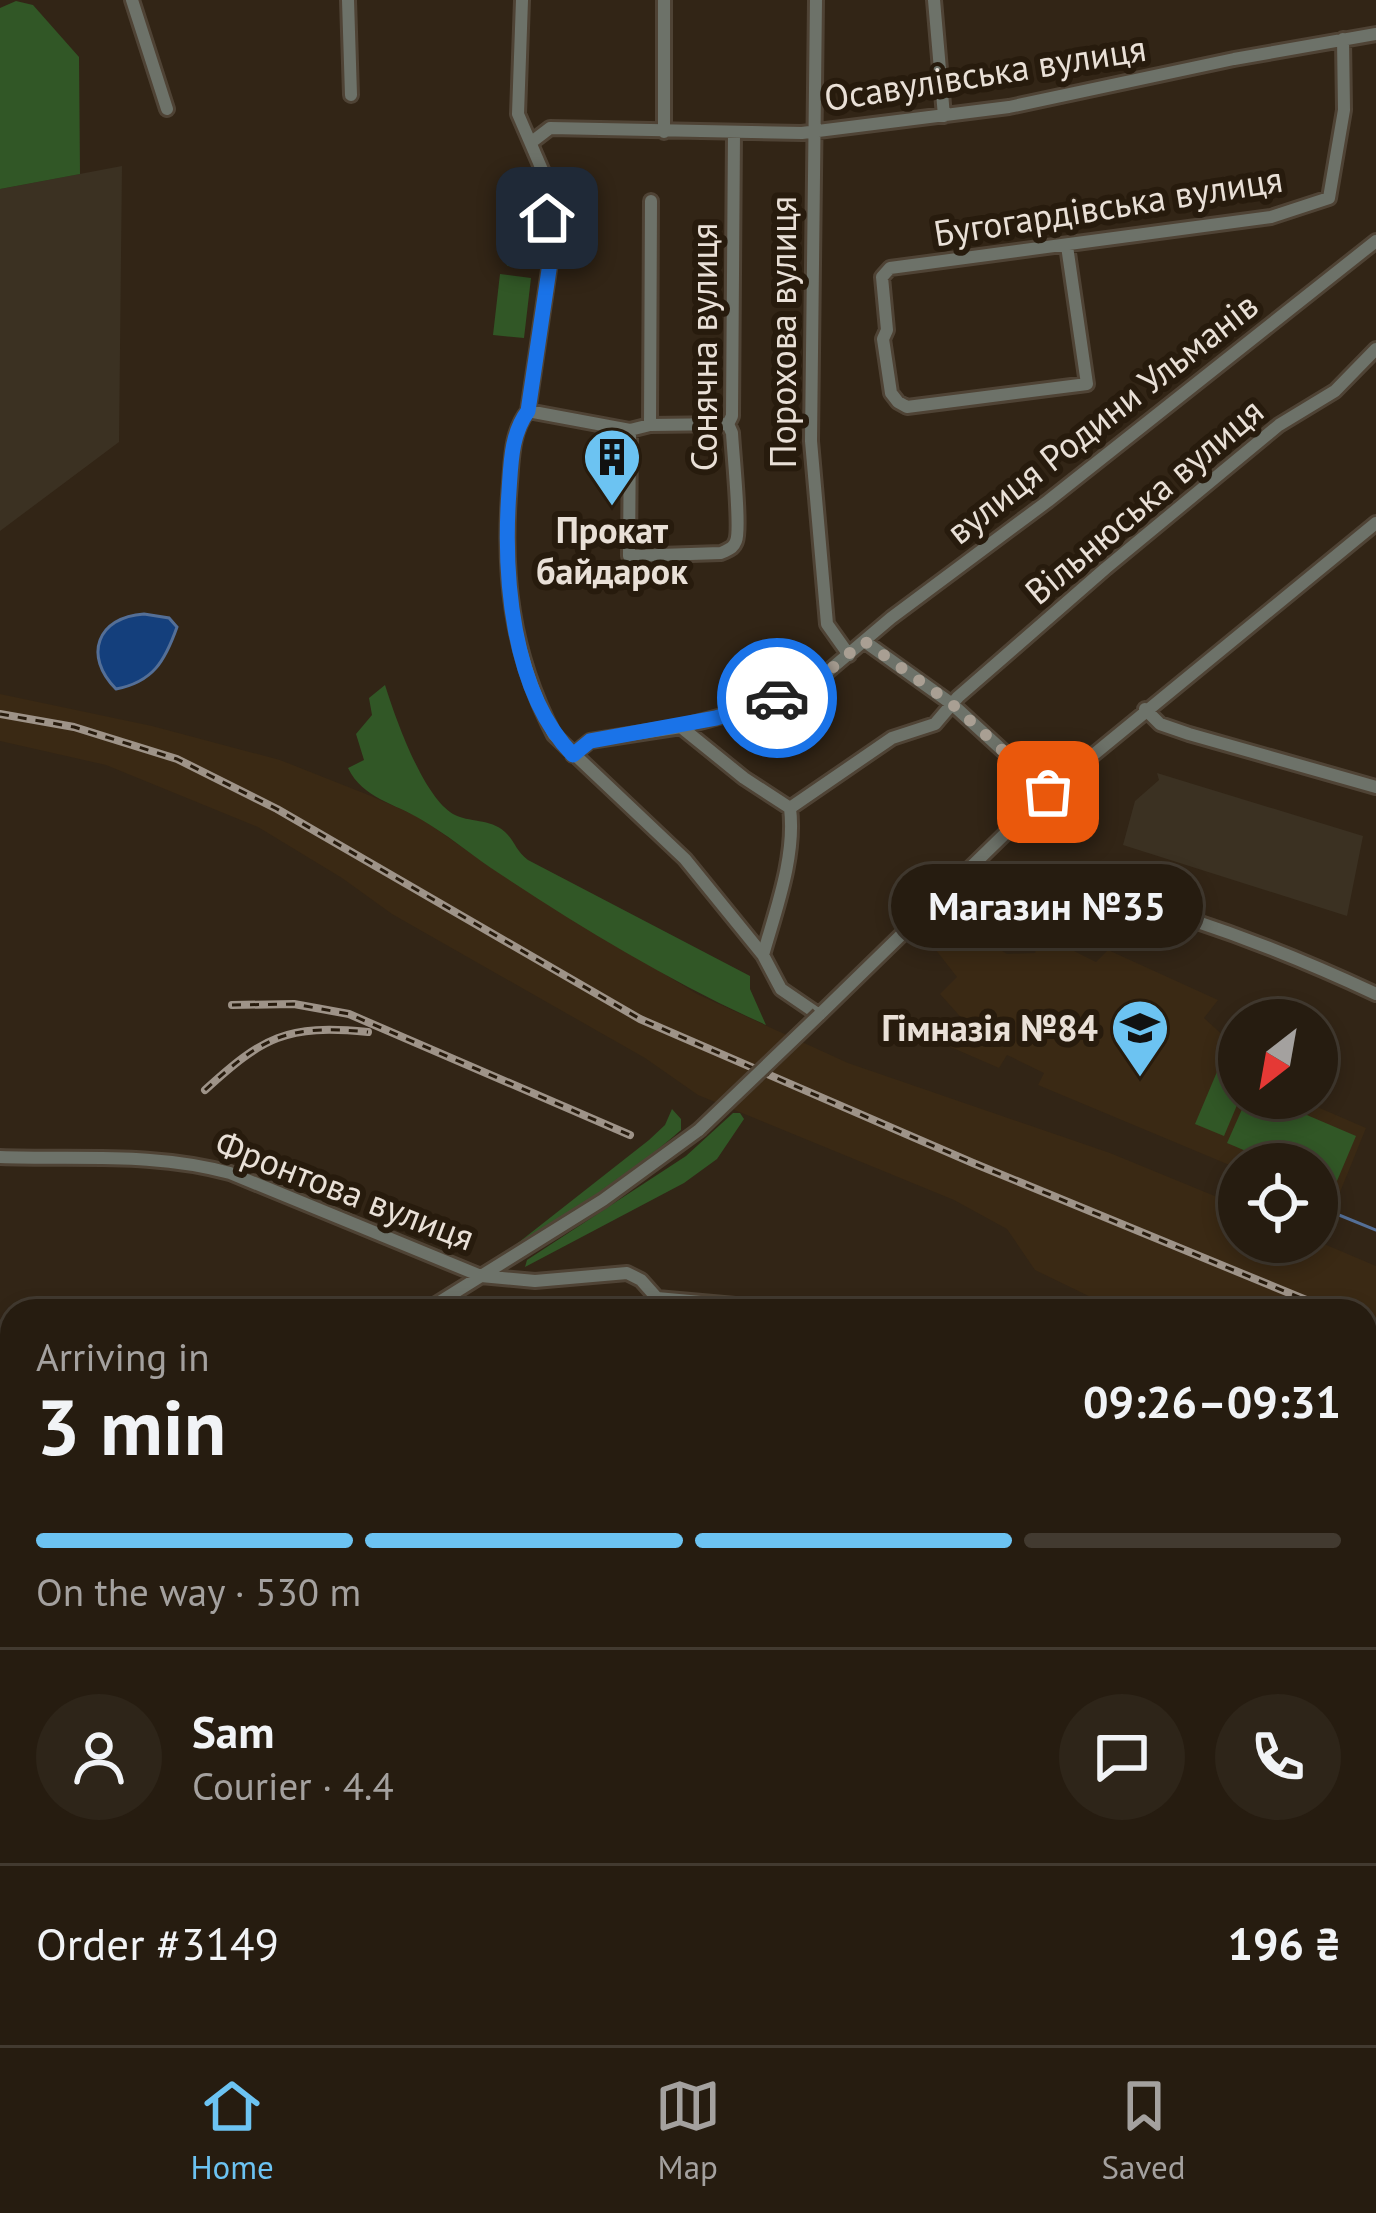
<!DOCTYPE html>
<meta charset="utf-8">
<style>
:root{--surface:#261c10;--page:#2e2519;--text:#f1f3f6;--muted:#a4a19f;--line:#423a30;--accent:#6cc3f2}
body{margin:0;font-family:"PT Sans",sans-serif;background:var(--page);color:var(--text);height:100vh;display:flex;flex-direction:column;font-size:45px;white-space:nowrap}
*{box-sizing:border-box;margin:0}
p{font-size:39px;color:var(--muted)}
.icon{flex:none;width:66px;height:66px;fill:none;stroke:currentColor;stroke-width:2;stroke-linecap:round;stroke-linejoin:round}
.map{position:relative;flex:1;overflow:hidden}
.side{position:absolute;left:0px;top:1299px;width:1377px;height:747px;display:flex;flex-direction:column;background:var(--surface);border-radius:36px 36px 0 0;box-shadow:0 6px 18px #0003,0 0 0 3px var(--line)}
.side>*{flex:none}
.needle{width:78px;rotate:211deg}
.tools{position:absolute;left:1218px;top:999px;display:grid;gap:24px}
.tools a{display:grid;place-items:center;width:120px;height:120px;border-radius:50%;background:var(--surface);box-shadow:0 6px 18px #0003,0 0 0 3px var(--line);font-size:60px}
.pin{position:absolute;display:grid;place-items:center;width:102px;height:102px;color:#fff;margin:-51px;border-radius:24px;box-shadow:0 6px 18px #0006}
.courier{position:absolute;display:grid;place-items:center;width:120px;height:120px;margin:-60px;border:9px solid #1a73e8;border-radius:50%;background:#fff;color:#222;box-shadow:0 3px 15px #0007}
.bubble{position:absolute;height:84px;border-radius:42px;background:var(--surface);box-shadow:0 6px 18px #0003,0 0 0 3px var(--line);font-size:39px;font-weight:700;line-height:84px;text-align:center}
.summary em{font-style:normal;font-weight:700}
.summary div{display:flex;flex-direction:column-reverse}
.summary{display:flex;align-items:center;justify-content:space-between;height:204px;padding:0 36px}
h1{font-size:78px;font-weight:700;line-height:90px}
.bar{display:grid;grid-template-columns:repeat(4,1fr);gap:18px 12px;align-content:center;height:144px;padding:0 36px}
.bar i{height:15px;border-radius:9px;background:var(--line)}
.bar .selected{background:var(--accent)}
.bar p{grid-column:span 4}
.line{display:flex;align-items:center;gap:30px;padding:0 36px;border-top:3px solid var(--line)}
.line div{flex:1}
.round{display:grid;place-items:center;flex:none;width:126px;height:126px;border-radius:63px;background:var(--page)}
.tab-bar{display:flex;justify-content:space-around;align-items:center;height:168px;border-top:3px solid var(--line);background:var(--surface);font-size:33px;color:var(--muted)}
.tab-bar a{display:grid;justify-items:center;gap:6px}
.tab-bar .selected{color:var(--accent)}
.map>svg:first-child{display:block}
.built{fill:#3a2914}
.industrial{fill:#3b3122}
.green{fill:#315726}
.water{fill:#143f7c;stroke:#546f97;stroke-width:3}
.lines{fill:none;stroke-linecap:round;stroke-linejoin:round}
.stream{stroke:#546f97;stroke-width:3}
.minor-casing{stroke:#4f4335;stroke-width:18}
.minor{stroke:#6d7269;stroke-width:12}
.rail-casing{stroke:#9e9388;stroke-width:8}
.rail{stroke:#271b0d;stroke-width:3;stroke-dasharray:9;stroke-linecap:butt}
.minor-bridge-casing{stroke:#4f4335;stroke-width:18;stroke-linecap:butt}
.minor-bridge{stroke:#6d7269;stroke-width:12}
.done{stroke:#a99f93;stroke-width:12;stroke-dasharray:0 21.6}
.route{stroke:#1a73e8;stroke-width:15}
.labels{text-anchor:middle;stroke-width:12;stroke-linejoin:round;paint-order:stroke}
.street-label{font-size:36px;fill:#e9e0d7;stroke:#271b0d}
.poi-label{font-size:36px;font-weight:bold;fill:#e9e0d7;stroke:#271b0d}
</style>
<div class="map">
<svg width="1376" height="2045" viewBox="0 0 1376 2045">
<rect width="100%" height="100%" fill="#322516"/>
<path class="built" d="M 0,694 L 152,726 L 280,760 L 371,796 L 419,817 L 495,870 L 697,994 L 848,1063 L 1110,1153 L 1239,1206 L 1239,1242 L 1317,1241 L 1376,1266 L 1376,1371 L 1365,1368 L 1365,1311 L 1140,1311 L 1103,1303 L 1035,1270 L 1007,1229 L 954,1200 L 698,1095 L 645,1058 L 392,914 L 342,878 L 258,827 L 106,765 L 0,741 Z
M 979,877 L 994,892 L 963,927 L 1007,954 L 1035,953 L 1038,941 L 1064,946 L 1096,962 L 1108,950 L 1218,1000 L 1204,1018 L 1239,1050 L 1239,1098 L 1308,1098 L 1308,1103 L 1366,1128 L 1334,1207 L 1317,1200 L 1317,1164 L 1239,1164 L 1239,1169 L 1038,1085 L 1044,1073 L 1007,1055 L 999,1068 L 946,1045 L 966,1023 L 940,994 L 957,977 L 921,931 Z"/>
<path class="industrial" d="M 122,166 L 119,442 L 0,531 L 0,189 Z
M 1157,773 L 1363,836 L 1347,916 L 1123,845 L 1135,801 L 1159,780 Z"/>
<path class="green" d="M 16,1 L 33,5 L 79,57 L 80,174 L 0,189 L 0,8 Z
M 539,222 L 541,269 L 507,266 L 512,230 Z
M 500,274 L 531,278 L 524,338 L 493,335 Z
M 385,685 C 396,720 423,796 453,814 C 469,823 490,818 505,832 C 515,841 515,850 528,860 L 750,976 L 750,989 L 766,1025 C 670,982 578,926 491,868 C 468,852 446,834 422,820 C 395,803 363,799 348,768 L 364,760 L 356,734 L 372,715 L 369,698 Z
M 1219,1067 L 1239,1076 L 1240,1098 L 1224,1136 L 1195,1124 Z
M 1247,1098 L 1267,1098 L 1356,1136 L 1334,1188 L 1317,1181 L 1317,1164 L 1277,1164 L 1227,1143 Z
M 672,1109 L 681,1119 L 681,1130 C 652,1156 541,1242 509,1250 L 649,1140 L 665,1125 Z
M 733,1113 L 740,1113 L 744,1119 L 717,1159 L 684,1183 L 525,1267 L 527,1260 L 686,1156 Z
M 1376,1950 L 1376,2045 L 1354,2045 L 1353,2034 L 1365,2034 L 1365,1963 Z"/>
<path class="water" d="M 144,614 L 169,618 L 177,627 C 165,661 153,682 116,689 C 83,656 97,617 144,614 Z"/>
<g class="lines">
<path class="stream" d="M 1317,1206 L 1376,1230"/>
<g class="minor-casing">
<path id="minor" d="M 132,0 L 167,109
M 348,0 L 351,95
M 522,0 L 518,114 L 543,172 L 550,263 L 528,411 C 512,431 512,457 510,482 C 502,573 511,652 554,735 L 685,859 L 763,955 L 781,989 L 819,1015 L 1048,792 L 1376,523
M 816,0 L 811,441 L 827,624 L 849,655
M 934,0 L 944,116
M 664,132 L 664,0
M 533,141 L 550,128 L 802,133 L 1009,107 L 1234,59 L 1376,34
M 1067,246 L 1087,384 L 907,407 L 898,402 L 891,393 L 883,339 L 887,330 L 882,277 L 890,268 L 1271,217 L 1329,198 L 1344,110 L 1343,39
M 528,411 L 630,430 L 650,425 L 728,424
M 650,425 L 651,201
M 630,430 L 629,556 L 721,553 C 729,549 733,549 736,541 C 741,529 733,453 732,433 L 728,424 L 732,416 L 734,133
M 864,641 L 952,704 L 1048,792
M 1145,709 L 1160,724 L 1189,734 L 1376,787
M 681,727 L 744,778 L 790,808
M 573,755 L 590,741 L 681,727 L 756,707 L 819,679 L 891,618 L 1048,501 L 1376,241
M 976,865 C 1017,879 1061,882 1104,894 C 1196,918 1289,953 1376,994
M 763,955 C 776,909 796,856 790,808 L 892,738 L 935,724 L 958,697 L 1106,568 L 1279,425 L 1335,391 L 1376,349
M 0,1157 C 79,1160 153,1152 230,1173 L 481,1276 L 535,1281 L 627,1273 L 641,1280 L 657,1298 L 801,1311
M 425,1311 L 603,1200 L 699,1130
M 0,1359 L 12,1359
M 0,1431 L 12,1433
M 1365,1477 L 1376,1479
M 0,1539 L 12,1541
M 0,1613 L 12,1603
M 1365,1634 L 1376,1635
M 0,1695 L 12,1695
M 1365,1763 L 1376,1763
M 0,1826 L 12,1826
M 0,1961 L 12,1961
M 439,2034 L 439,2045
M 699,2034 L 699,2045
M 823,2034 L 824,2045
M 1030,2034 L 1030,2045
M 1150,2034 L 1150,2045
M 128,2045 L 129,2034
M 335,2045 L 335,2034
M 947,2045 L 947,2034"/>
</g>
<use href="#minor" class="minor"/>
<g class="rail-casing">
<path id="rail" d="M 0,714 L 74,727 L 177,759 L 277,809 L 640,1019 L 973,1163 L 1333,1311
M 232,1005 L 294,1004 L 349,1014 L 630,1135
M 205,1090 C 263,1037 286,1024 368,1032
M 1365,1325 L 1376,1329"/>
</g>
<use href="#rail" class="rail"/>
<g class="minor-bridge-casing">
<path id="minor-bridge" d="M 699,1130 L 819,1015"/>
</g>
<use href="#minor-bridge" class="minor-bridge"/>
</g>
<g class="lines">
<path class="done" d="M 777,698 L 819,679 L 864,641 L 952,704 L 1048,792"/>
<path class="route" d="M 547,218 L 550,263 L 528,411 C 511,434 511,463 509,491 C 503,575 511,691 573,755 L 590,741 L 716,718 L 777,698"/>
</g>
<defs>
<g id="building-pin" transform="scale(3)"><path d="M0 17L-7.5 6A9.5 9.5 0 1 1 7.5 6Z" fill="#6cc3f2" stroke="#271b0d"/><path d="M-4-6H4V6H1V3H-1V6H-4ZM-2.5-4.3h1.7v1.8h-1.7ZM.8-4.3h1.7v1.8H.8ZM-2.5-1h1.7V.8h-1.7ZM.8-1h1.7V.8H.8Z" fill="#111"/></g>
<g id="school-pin" transform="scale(3)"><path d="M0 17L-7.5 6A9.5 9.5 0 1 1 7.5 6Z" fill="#6cc3f2" stroke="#271b0d"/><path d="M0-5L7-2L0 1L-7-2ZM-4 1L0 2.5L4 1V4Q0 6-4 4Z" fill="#111"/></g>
</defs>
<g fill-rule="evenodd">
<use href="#building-pin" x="612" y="457"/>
<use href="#school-pin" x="1140" y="1028"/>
</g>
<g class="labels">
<g class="street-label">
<text transform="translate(985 73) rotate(-9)" y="13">Осавулівська вулиця</text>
<text transform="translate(1108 206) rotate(-9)" y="13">Бугогардівська вулиця</text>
<text transform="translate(783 332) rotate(-90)" y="13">Порохова вулиця</text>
<text transform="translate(704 347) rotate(-90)" y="13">Сонячна вулиця</text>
<text transform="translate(1102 418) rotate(-38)" y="13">вулиця Родини Ульманів</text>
<text transform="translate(1144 501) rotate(-40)" y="13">Вільнюська вулиця</text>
<text transform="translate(345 1190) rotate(21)" y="13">Фронтова вулиця</text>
</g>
<g class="poi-label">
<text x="612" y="543">Прокат<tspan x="612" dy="41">байдарок</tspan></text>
<text x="1098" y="1041" text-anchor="end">Гімназія №84</text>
</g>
</g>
</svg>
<div class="tools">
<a><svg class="needle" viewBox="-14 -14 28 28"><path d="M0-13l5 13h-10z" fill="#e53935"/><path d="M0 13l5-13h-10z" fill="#a4a19f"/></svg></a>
<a><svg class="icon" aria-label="locate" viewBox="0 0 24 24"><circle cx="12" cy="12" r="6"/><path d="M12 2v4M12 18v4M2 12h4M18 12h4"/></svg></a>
</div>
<div class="pin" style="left:1048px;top:792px;background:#ea580c"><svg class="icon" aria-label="bag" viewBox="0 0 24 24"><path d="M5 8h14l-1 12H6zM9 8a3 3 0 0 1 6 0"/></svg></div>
<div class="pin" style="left:547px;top:218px;background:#1f2937"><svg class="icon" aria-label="home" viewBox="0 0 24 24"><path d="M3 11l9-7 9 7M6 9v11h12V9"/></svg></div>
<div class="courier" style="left:777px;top:698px"><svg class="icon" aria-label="car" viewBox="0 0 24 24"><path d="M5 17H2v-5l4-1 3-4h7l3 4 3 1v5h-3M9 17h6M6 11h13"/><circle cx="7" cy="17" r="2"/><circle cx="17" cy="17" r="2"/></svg></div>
<div class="bubble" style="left:891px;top:864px;width:312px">Магазин №35</div>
<section class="side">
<div class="summary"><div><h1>3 min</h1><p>Arriving in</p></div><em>09:26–09:31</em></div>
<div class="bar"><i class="selected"></i><i class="selected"></i><i class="selected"></i><i></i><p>On the way · 530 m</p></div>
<div class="line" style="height:216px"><a class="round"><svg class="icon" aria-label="person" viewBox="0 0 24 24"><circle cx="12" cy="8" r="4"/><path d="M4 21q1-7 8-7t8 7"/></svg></a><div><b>Sam</b><p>Courier · 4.4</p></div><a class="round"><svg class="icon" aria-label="chat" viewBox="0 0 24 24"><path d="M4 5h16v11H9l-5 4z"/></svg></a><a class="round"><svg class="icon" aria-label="phone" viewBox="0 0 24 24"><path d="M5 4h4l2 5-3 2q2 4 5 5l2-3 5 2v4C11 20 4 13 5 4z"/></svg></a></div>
<div class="line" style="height:156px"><div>Order #3149</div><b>196 ₴</b></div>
</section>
</div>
<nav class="tab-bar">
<a class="selected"><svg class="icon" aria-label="home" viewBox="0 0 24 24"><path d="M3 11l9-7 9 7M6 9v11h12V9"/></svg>Home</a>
<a><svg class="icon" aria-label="map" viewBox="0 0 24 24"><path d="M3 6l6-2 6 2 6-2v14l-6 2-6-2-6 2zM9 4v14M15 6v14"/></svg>Map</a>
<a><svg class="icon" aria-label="saved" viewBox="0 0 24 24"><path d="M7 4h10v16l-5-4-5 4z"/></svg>Saved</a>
</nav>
